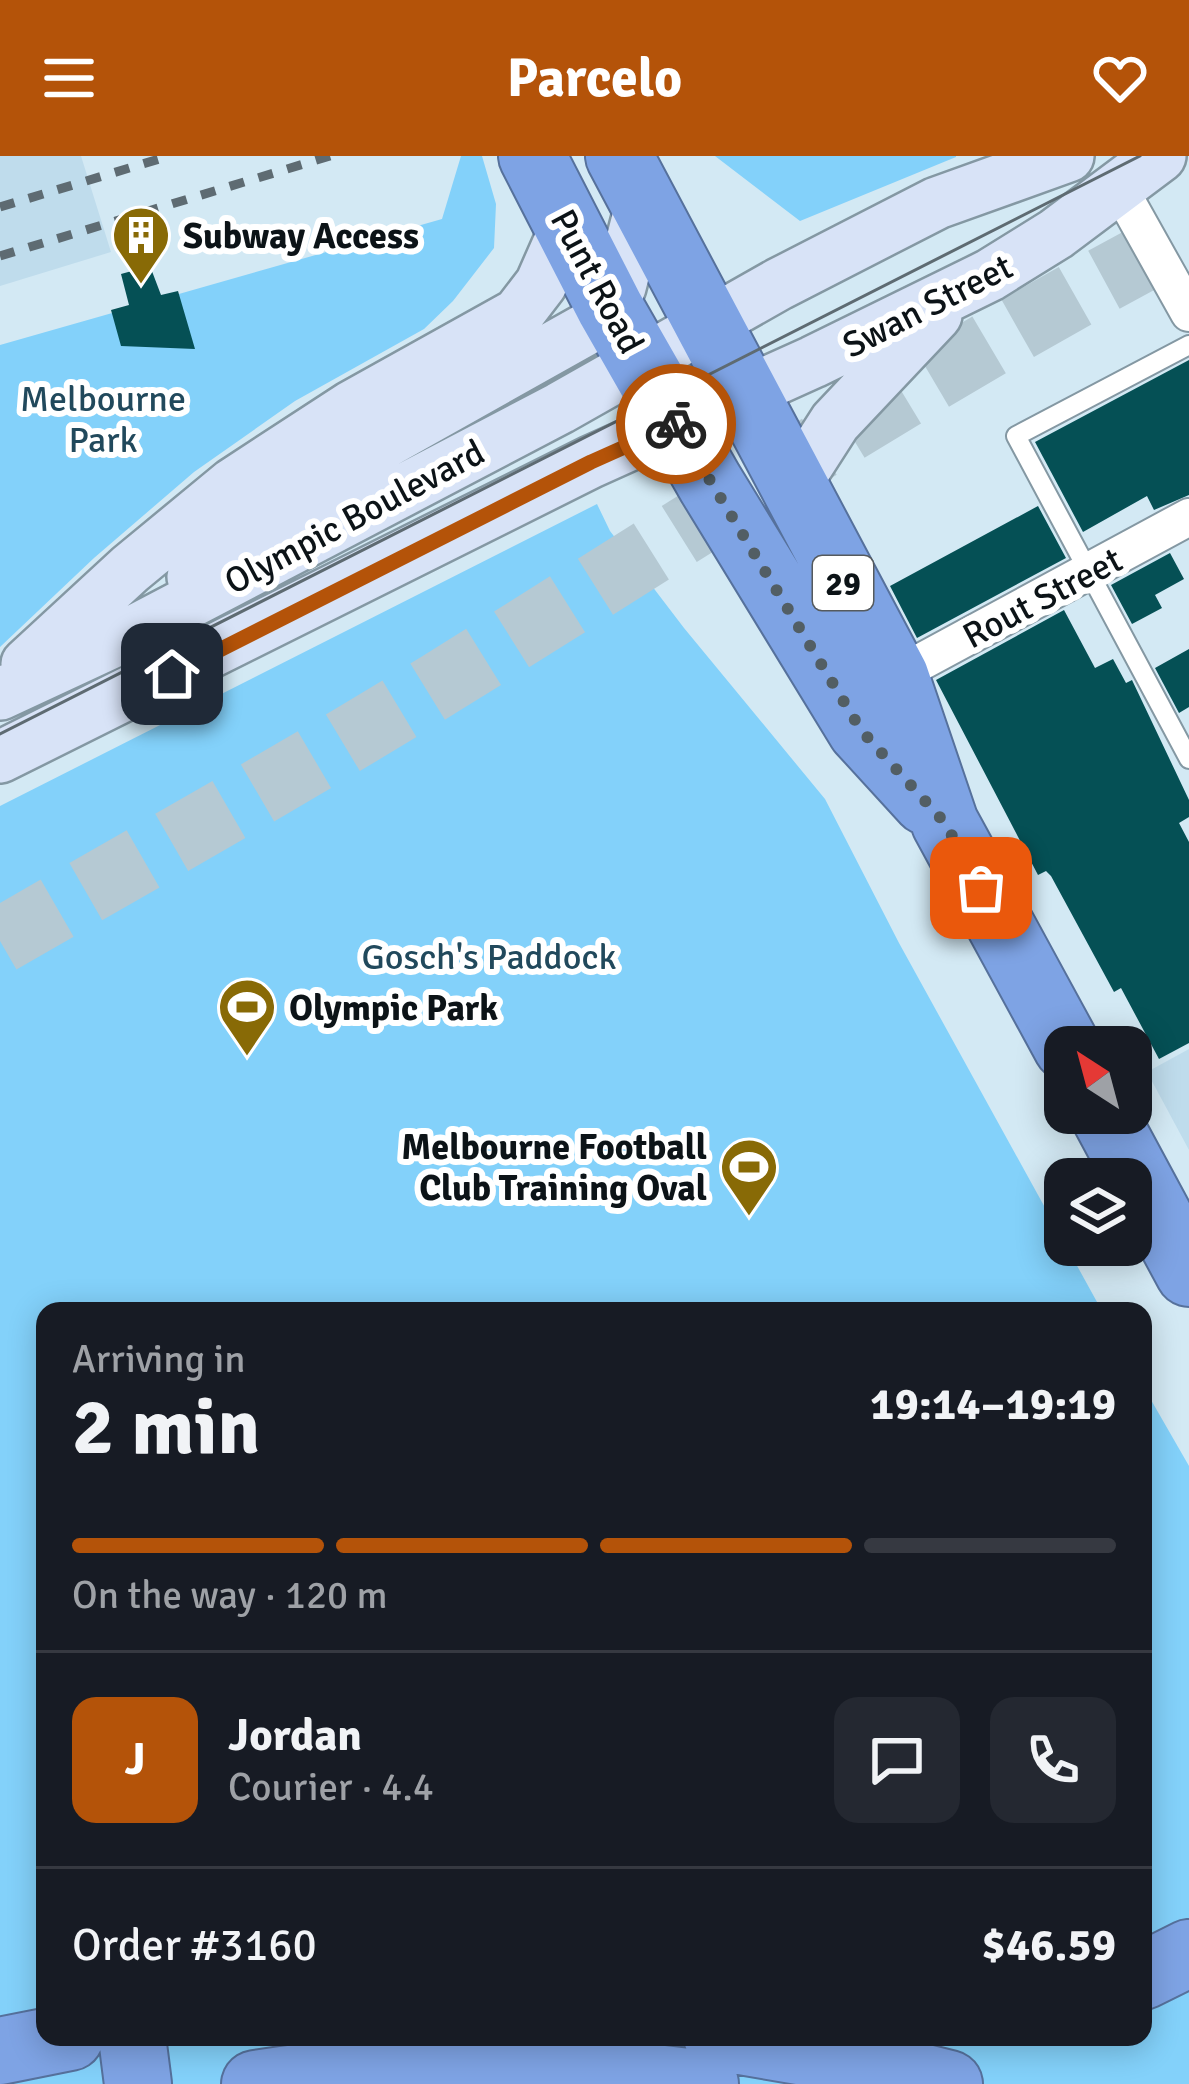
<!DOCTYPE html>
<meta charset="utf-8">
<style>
:root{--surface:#171b24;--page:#242831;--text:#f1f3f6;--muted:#9ea1a6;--line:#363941;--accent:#b45309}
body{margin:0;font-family:Signika,sans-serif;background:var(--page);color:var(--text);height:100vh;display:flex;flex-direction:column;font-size:45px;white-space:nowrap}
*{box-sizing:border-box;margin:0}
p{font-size:39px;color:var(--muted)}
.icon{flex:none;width:66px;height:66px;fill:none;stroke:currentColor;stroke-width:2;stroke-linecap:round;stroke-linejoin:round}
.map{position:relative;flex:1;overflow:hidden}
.sheet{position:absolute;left:36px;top:1146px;width:1116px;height:744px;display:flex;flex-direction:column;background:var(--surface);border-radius:24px;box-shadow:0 6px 30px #0003}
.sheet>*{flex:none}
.needle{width:78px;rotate:324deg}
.buttons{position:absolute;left:1044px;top:870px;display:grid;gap:24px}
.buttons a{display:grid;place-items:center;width:108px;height:108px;border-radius:24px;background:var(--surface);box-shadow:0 6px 30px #0003;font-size:60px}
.pin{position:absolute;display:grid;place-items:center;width:102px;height:102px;color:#fff;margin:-51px;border-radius:24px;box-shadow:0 6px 18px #0006}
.courier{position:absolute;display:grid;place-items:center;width:120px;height:120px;margin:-60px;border:9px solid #b45309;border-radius:50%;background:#fff;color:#222;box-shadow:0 3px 15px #0007}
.summary em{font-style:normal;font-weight:700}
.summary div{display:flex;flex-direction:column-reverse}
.summary{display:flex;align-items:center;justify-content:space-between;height:204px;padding:0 36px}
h1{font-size:78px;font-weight:700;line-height:90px}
.bar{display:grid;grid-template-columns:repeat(4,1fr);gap:18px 12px;align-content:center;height:144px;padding:0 36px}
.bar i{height:15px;border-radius:9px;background:var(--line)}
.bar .selected{background:var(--accent)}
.bar p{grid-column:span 4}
.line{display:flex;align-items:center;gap:30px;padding:0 36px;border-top:3px solid var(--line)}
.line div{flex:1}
.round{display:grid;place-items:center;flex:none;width:126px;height:126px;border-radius:24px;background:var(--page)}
header{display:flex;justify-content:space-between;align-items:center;height:156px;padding:0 36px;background:var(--accent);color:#fff;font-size:54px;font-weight:700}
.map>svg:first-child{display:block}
.built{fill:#bfdcec}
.green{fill:#83d1fa}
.building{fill:#055055}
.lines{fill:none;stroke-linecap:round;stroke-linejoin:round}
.highway-tunnel{stroke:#b5c9d3;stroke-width:66;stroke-dasharray:66 33;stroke-linecap:butt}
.lane-casing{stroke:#8498a3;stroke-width:22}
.street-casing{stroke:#8498a3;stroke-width:40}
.secondary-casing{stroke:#8498a3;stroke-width:56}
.highway-casing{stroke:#56719c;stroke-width:70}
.lane{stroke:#fff;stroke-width:18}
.street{stroke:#fff;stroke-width:36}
.secondary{stroke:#d8e3f7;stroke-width:51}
.highway{stroke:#7ea3e4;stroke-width:66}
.tram{stroke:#5e6b72;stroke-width:3}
.rail{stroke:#5e6b72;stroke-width:9;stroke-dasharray:15 15;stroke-linecap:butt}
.done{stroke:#525e64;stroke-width:12;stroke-dasharray:0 21.6}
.route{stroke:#b45309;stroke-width:15}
.labels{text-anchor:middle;stroke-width:12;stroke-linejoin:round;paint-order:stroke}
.shield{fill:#fff;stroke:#555a5d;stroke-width:3}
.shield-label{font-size:33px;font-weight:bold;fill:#0c1317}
.poi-label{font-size:36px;font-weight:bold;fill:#0c1317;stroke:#fff;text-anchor:start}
.street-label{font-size:36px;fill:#0c1317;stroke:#fff}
.park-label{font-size:36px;fill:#21495c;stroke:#fff}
</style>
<header><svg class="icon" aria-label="menu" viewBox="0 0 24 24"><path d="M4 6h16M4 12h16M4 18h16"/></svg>Parcelo<svg class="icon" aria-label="heart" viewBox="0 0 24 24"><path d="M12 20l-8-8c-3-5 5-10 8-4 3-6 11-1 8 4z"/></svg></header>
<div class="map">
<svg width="1189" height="1928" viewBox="0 0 1189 1928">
<rect width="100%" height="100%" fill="#d3e9f4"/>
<path class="built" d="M 0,0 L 81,0 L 111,96 L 0,130 Z
M 1189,893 L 1189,994 L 1147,916 Z"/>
<path class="green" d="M 461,0 L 482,0 L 496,48 L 494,92 L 453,145 L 424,173 L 295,245 L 194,316 L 94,402 L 0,491 L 0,189 L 442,63 Z
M 715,0 L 956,0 L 956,1 L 800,65 Z
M 597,348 L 610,375 L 684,472 L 825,643 L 899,787 L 1102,1155 L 45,1155 L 45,1881 L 1143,1881 L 1143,1230 L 1189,1310 L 1189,1928 L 0,1928 L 0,650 Z"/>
<path class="building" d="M 150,110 L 161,139 L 178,135 L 195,193 L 121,190 L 111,154 L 129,149 L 121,118 Z
M 1189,204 L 1189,339 L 1154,354 L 1147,340 L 1083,376 L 1035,286 Z
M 1038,350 L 1066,402 L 917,482 L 890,430 Z
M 1170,397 L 1184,423 L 1155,439 L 1162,452 L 1132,468 L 1111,429 Z
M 1064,454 L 1095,512 L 1113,503 L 1126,527 L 1132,524 L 1189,644 L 1189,661 L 1179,667 L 1189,686 L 1189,887 L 1159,903 L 1121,832 L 1114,836 L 1051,720 L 1046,715 L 1038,719 L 936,524 Z
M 1189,493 L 1189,551 L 1179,557 L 1155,512 Z"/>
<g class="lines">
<path class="highway-tunnel" d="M 0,785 C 147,700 296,617 440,528 C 687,375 931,213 1189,78"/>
<g class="lane-casing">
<path id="lane" d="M 1189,189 L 1016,280 L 1189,603"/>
</g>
<g class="street-casing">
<path id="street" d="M 1118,30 L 1189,157
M 895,520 L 1189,361"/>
</g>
<g class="secondary-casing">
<path id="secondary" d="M 792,333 L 835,266 L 936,159
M 193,421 L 255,368 L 323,321 L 599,166 L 620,131 L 642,46
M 27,508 L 130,413 L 233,328 L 351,251 L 518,158 L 541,128 L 567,69
M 0,538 L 125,480 L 560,252 L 779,128 L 937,47 L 1068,0
M 0,601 L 591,306 L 813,206 L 990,119 L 1056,78 L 1160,0"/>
</g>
<g class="highway-casing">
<path id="highway" d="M 532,0 L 610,152 L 710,327 L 861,574 L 926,645
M 619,0 L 895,520 L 945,667 L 1067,891
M 1103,957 L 1189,1117
M 1143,1820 L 1189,1797
M 132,1881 L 138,1928
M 717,1881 L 857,1905 L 949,1928
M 0,1895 L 70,1881
M 255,1928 C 403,1904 557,1908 705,1928"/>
</g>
<use href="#lane" class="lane"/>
<use href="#street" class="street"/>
<use href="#secondary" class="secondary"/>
<use href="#highway" class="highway"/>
<path class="tram" d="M 0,578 L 1140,0"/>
<path class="rail" d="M 0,51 L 169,0
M 0,100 L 330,0"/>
</g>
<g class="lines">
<path class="done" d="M 676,268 L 861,574 L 945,667 L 981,732"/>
<path class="route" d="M 172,518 L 591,306 L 676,268"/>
</g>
<defs>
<g id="building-pin" transform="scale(3)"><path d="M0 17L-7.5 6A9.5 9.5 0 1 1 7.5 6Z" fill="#886a06" stroke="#fff"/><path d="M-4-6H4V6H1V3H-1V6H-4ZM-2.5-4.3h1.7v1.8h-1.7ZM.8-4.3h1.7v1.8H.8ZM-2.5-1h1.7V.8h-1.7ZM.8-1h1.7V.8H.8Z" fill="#fff"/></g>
<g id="stadium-pin" transform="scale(3)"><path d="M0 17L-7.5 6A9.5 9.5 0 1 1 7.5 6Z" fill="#886a06" stroke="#fff"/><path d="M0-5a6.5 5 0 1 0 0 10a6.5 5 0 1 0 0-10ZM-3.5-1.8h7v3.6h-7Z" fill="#fff"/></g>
</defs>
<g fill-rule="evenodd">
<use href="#building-pin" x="141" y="79"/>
<use href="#stadium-pin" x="247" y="851"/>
<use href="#stadium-pin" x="749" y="1011"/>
</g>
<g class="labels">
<rect class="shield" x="813" y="400" width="60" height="54" rx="9"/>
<g class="shield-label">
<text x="843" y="439">29</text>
</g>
<g class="poi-label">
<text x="183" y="92">Subway Access</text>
<text x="289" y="864">Olympic Park</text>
<text x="707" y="1003" text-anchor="end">Melbourne Football<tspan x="707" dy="41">Club Training Oval</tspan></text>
</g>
<g class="street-label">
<text transform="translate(598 125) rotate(62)" y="13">Punt Road</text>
<text transform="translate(927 149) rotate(-27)" y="13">Swan Street</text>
<text transform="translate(354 360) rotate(-28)" y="13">Olympic Boulevard</text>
<text transform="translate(1042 441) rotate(-28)" y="13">Rout Street</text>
</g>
<g class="park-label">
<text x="103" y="255">Melbourne<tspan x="103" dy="41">Park</tspan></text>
<text x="489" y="813">Gosch's Paddock</text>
</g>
</g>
</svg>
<div class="buttons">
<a><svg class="needle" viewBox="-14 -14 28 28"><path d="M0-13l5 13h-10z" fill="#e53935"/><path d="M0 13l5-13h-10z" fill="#9ea1a6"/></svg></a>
<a><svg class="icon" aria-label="layers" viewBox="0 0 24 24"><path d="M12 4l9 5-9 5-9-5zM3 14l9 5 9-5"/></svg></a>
</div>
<div class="pin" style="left:981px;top:732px;background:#ea580c"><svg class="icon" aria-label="bag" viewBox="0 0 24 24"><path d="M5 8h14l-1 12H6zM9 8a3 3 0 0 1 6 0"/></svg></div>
<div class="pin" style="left:172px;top:518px;background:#1f2937"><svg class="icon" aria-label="home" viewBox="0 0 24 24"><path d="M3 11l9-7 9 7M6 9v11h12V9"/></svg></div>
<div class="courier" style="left:676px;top:268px"><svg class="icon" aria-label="bike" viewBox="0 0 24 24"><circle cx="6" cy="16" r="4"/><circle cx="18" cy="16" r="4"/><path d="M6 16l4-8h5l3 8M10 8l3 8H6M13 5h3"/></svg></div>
<section class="sheet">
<div class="summary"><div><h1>2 min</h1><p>Arriving in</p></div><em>19:14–19:19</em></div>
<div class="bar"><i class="selected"></i><i class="selected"></i><i class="selected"></i><i></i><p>On the way · 120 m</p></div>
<div class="line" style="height:216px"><b class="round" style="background:var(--accent);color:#fff">J</b><div><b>Jordan</b><p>Courier · 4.4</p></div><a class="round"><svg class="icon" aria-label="chat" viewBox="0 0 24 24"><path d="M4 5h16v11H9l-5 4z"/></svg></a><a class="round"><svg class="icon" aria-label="phone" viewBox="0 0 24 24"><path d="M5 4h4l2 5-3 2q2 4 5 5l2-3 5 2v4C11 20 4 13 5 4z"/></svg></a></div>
<div class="line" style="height:156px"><div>Order #3160</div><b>$46.59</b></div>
</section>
</div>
